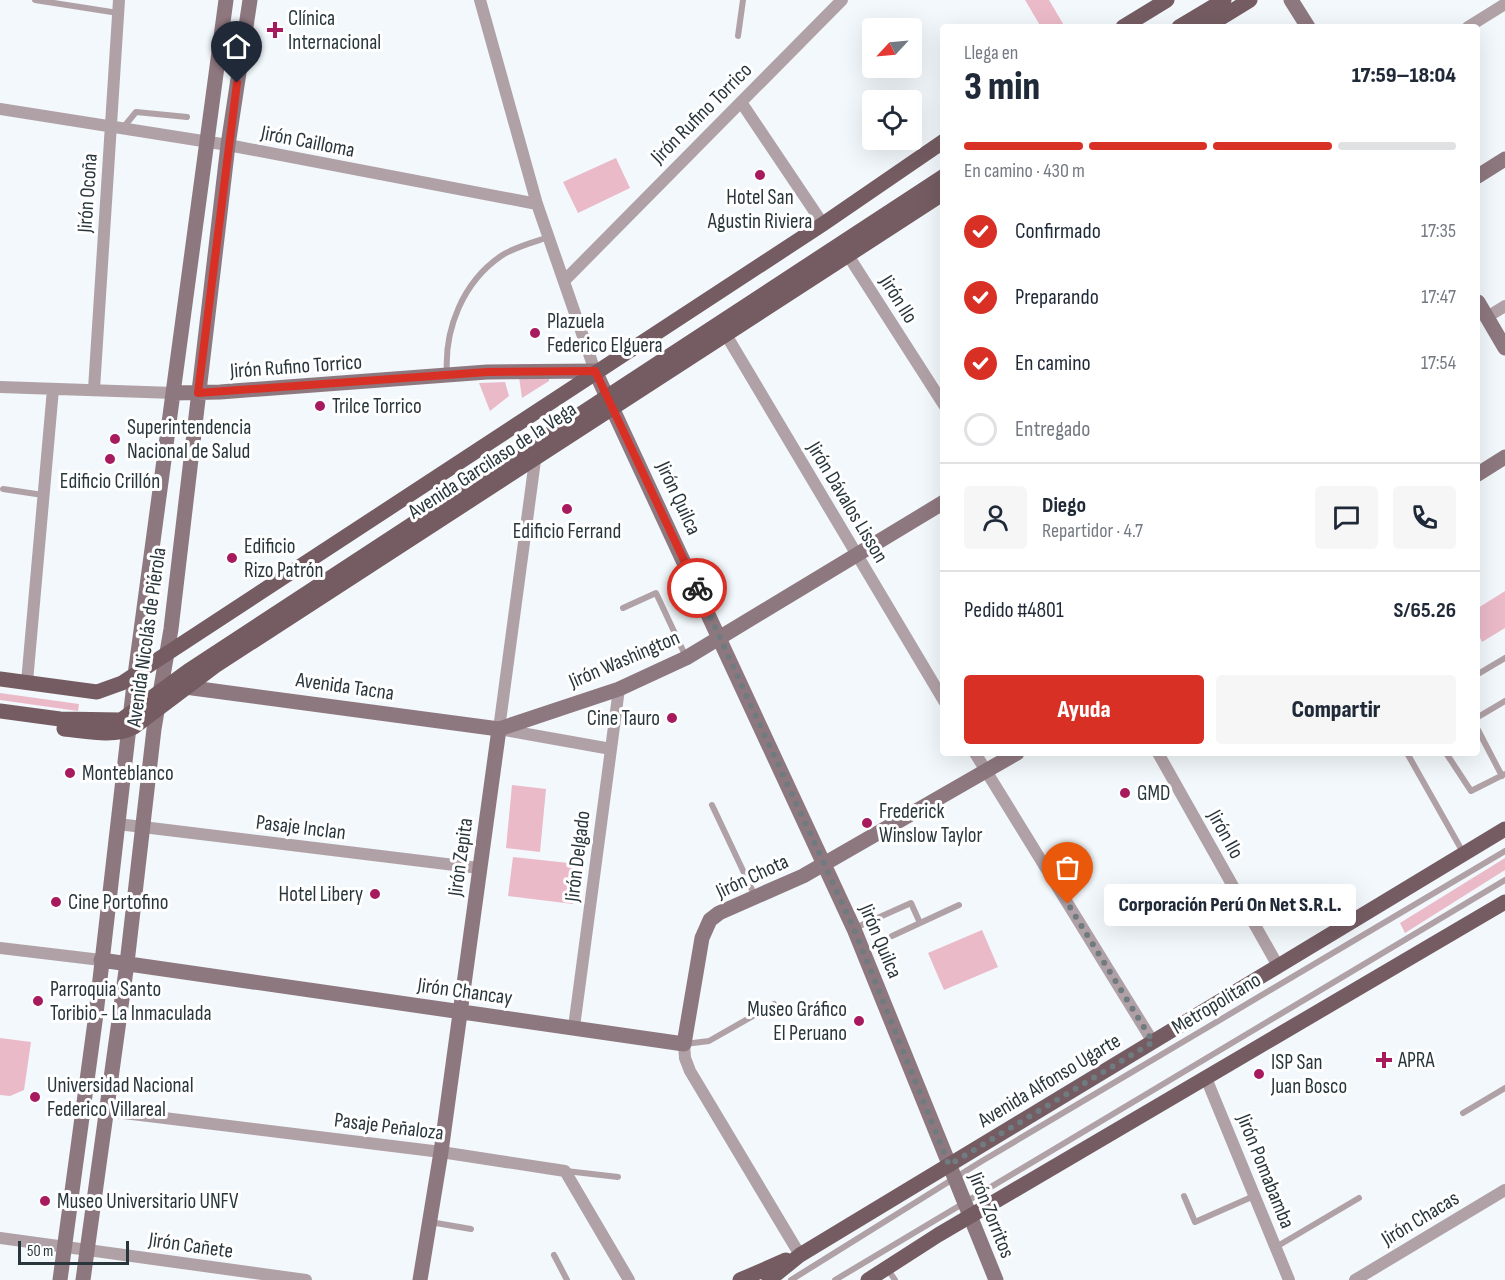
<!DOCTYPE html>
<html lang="es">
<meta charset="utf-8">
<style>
:root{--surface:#fff;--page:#f6f6f7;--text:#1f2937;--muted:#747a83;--line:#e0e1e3;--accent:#d93025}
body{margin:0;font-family:"Sofia Sans Condensed",sans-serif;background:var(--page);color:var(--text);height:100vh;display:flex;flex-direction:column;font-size:22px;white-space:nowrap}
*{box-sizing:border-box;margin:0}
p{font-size:20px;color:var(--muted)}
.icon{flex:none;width:33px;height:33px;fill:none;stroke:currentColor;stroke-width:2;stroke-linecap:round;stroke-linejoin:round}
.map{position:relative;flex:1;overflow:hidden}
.drawer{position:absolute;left:940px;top:24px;width:540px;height:732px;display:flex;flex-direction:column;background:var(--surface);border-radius:6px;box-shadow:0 6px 24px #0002}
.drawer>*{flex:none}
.needle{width:39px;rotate:244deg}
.fabs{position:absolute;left:862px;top:18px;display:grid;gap:12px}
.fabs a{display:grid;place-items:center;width:60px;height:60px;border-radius:6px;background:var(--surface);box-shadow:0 6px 24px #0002;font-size:30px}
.scale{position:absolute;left:18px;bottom:15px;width:111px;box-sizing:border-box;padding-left:6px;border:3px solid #29373c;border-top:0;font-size:16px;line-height:21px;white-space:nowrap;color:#29373c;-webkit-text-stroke:4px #fff;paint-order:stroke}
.pin{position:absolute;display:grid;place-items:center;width:51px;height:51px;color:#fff;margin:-62px -26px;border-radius:50% 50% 50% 0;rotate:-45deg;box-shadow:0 0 6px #0007}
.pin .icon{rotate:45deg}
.courier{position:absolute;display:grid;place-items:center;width:60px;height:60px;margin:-30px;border:4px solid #d93025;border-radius:50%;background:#fff;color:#222;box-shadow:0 2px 8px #0007}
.bubble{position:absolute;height:42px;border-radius:6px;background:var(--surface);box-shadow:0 6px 24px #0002;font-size:20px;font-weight:800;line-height:42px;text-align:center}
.overview em{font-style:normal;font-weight:800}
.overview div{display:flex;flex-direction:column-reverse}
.overview{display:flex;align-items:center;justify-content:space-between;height:102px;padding:0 24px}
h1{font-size:39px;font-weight:800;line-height:45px}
.bar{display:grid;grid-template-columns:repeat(4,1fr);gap:9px 6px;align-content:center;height:72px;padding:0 24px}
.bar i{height:8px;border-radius:4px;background:var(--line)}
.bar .active{background:var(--accent)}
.bar p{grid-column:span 4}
.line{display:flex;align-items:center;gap:15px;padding:0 24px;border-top:2px solid var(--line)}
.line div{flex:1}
.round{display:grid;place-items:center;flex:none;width:63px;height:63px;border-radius:6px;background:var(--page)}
ol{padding:0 24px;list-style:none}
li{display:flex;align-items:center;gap:18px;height:66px}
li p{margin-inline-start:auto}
li .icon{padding:6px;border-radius:50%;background:var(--accent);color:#fff;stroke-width:4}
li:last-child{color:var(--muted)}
li i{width:33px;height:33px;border:3px solid var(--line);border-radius:50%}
.button{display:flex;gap:12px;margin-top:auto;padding:12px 24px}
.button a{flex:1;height:69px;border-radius:6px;background:var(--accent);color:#fff;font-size:24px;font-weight:800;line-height:69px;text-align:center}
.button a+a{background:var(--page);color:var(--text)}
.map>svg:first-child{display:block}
.green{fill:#ebbac9}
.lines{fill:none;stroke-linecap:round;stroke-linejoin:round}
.lane{stroke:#b0a1a6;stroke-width:6}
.street{stroke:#b0a1a6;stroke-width:12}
.secondary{stroke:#8e787f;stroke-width:15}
.primary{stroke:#755c63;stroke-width:15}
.done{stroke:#6f7b7f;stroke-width:6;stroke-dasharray:0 10.8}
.route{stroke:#d93025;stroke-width:8}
.poi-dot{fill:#a71b5e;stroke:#fff;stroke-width:2}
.labels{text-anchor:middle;stroke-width:6;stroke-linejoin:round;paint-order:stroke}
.poi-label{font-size:21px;fill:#29373c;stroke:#fff;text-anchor:start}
.street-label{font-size:21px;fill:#29373c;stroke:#fff}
</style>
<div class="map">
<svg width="1505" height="1280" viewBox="0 0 1505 1280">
<rect width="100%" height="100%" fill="#f2f8fb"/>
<path class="green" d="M 1025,0 L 1049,0 L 1065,27 L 1041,27 Z
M 616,158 L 630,188 L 578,213 L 563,182 Z
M 549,376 L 549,381 L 522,398 L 519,377 Z
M 505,382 L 509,396 L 490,411 L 479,383 Z
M 1505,591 L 1505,628 L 1482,642 L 1478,633 L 1478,608 Z
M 0,693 L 79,704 L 78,711 L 0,700 Z
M 512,785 L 546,789 L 540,852 L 506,848 Z
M 513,857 L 578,864 L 573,904 L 508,896 Z
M 1505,858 L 1505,870 L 1405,933 L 1400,923 Z
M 982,930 L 998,967 L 944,990 L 928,953 Z
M 0,1038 L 31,1042 L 24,1090 L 10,1096 L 0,1095 Z"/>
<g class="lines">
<path class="lane" d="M 35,0 L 118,13
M 738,36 L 743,0
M 122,129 L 136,112 L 187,117
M 447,374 C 444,329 463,282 501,256 C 514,247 534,242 549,237
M 3,489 L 43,495
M 623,608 L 656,593 L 686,657
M 1478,674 L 1505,658
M 1478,717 L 1505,701
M 1478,730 L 1502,776
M 1407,753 L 1464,854
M 1446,753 L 1471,791 L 1505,774
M 712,805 L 755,896
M 855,928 L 911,903 L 920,923
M 892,936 L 959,905
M 685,1044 L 709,1041 L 774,1004
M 1463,1113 L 1505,1088
M 566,1171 L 618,1177
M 1184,1196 L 1195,1222 L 1254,1196
M 430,1222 L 471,1229
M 1276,1247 L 1359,1198
M 554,1255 L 567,1280
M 887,1268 L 895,1280
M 791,1280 L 982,1161 L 1505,851
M 835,1280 L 1505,880"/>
<path class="street" d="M 480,0 L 537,204 L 595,371
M 1468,27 L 1505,4
M 741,102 L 823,224
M 0,109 L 228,145 L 537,204
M 844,249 L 944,405
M 564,281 L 842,0
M 1487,317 L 1505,306
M 722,328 L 944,701
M 0,387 L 174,393
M 94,389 L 119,0
M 536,453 L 499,729 L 611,749
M 27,682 L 53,389
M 975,753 L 1153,1042
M 1158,753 L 1278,966
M 118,824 L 479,868
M 0,948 L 101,960
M 574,1027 L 619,689
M 684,1044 L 685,1058 L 690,1071 L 800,1255
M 1206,1078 L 1289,1280
M 83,1108 L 441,1152 L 565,1171 L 629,1280
M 0,1238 L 306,1280
M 1355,1280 L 1505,1190"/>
<path class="secondary" d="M 1291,0 L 1308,27
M 1478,176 L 1505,159
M 1478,302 L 1505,348
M 174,393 L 220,392 L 487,372 L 595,371 L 854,929 L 996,1280
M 1478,474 L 1505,457
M 185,687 L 499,729 L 619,689 L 686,658 L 944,502
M 101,960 L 684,1044 L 702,938 L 710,920 L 719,913 L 803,876 L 1017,753
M 60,1280 L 96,1014 L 135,675 L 226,0
M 83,1280 L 127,963 L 154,729 L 171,629 L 228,145 L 250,0
M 420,1280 L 441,1152 L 499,729"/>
<path class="primary" d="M 1123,27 L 1167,0
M 1179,27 L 1224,0
M 1206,27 L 1250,0
M 0,679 L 97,692 L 122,683 L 823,224 L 944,141
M 0,711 L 60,719 L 121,720 L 188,671 L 944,176
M 64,729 C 86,731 113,738 134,727 L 215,666 L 944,193
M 740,1280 L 786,1260
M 769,1280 L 800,1255 L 1505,829
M 868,1280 L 938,1235 L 1505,902"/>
</g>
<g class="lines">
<path class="done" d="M 697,588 L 854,929 L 949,1165 L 1153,1042 L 1068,904"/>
<path class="route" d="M 237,83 L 198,393 L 487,372 L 595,371 L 697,588"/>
</g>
<g class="poi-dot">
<path d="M272 21h6v6h6v6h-6v6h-6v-6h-6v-6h6z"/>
<circle cx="760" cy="175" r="6"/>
<circle cx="535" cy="333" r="6"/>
<circle cx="320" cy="406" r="6"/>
<circle cx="115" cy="439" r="6"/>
<circle cx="110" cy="459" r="6"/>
<circle cx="567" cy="509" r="6"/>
<circle cx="232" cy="558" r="6"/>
<circle cx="672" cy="718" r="6"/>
<circle cx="70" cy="773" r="6"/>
<circle cx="1125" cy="793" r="6"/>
<circle cx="867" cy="823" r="6"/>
<circle cx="375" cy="894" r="6"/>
<circle cx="56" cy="902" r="6"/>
<circle cx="38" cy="1001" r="6"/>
<circle cx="859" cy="1021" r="6"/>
<path d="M1381 1051h6v6h6v6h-6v6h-6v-6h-6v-6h6z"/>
<circle cx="1259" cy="1074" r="6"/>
<circle cx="35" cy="1097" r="6"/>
<circle cx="45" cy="1201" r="6"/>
</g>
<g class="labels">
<g class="poi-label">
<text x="288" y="25">Clínica<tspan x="288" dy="24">Internacional</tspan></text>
<text x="760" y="204" text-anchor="middle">Hotel San<tspan x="760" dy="24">Agustin Riviera</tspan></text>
<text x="547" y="328">Plazuela<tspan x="547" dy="24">Federico Elguera</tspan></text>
<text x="332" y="413">Trilce Torrico</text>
<text x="127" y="434">Superintendencia<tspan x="127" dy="24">Nacional de Salud</tspan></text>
<text x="110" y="488" text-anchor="middle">Edificio Crillón</text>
<text x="567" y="538" text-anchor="middle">Edificio Ferrand</text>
<text x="244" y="553">Edificio<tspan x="244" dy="24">Rizo Patrón</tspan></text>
<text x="660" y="725" text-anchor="end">Cine Tauro</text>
<text x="82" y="780">Monteblanco</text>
<text x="1137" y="800">GMD</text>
<text x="879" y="818">Frederick<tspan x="879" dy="24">Winslow Taylor</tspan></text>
<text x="363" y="901" text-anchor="end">Hotel Libery</text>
<text x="68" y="909">Cine Portofino</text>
<text x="50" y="996">Parroquia Santo<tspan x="50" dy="24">Toribio - La Inmaculada</tspan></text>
<text x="847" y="1016" text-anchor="end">Museo Gráfico<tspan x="847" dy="24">El Peruano</tspan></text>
<text x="1398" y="1067">APRA</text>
<text x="1271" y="1069">ISP San<tspan x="1271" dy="24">Juan Bosco</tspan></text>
<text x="47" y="1092">Universidad Nacional<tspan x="47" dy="24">Federico Villareal</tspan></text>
<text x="57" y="1208">Museo Universitario UNFV</text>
</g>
<g class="street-label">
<text transform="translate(701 113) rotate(-45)" y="7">Jirón Rufino Torrico</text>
<text transform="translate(308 141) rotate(11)" y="7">Jirón Cailloma</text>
<text transform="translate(87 193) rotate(-86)" y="7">Jirón Ocoña</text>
<text transform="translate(899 299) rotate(58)" y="7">Jirón Ilo</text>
<text transform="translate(296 366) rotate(-4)" y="7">Jirón Rufino Torrico</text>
<text transform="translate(492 460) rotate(-33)" y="7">Avenida Garcilaso de la Vega</text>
<text transform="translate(679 498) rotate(65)" y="7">Jirón Quilca</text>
<text transform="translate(848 502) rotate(59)" y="7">Jirón Dávalos Lisson</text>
<text transform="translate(146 637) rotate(-82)" y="7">Avenida Nicolás de Piérola</text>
<text transform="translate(624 659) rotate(-23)" y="7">Jirón Washington</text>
<text transform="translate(345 686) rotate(8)" y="7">Avenida Tacna</text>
<text transform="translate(301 827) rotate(7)" y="7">Pasaje Inclan</text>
<text transform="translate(1226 834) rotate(61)" y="7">Jirón Ilo</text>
<text transform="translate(577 856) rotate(-83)" y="7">Jirón Delgado</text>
<text transform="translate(460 857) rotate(-82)" y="7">Jirón Zepita</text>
<text transform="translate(752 876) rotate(-25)" y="7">Jirón Chota</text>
<text transform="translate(881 941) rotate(67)" y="7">Jirón Quilca</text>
<text transform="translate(465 991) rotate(8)" y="7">Jirón Chancay</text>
<text transform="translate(1216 1003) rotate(-31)" y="7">Metropolitano</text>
<text transform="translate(1049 1080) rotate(-31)" y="7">Avenida Alfonso Ugarte</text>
<text transform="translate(389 1126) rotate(7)" y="7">Pasaje Peñaloza</text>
<text transform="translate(1266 1171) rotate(68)" y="7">Jirón Pomabamba</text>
<text transform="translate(992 1215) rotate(68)" y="7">Jirón Zorritos</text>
<text transform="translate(1420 1218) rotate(-31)" y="7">Jirón Chacas</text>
<text transform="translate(191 1245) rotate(8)" y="7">Jirón Cañete</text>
</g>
</g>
</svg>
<div class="fabs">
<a><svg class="needle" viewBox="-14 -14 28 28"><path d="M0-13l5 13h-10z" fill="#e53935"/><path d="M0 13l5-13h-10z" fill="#747a83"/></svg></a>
<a><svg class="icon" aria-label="locate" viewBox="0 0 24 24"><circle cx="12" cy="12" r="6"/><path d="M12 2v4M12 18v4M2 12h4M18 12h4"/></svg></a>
</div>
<div class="scale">50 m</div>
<div class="pin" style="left:1068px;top:904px;background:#ea580c"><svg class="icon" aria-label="bag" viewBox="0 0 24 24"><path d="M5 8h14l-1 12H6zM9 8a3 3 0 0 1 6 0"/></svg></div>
<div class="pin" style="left:237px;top:83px;background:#1f2937"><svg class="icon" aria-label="home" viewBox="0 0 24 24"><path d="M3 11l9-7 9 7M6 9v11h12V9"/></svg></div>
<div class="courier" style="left:697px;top:588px"><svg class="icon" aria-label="bike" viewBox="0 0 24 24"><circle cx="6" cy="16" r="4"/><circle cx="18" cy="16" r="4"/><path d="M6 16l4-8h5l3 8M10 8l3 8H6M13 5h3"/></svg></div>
<div class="bubble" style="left:1104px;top:884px;width:252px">Corporación Perú On Net S.R.L.</div>
<section class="drawer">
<div class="overview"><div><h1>3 min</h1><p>Llega en</p></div><em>17:59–18:04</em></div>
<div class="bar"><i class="active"></i><i class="active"></i><i class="active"></i><i></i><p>En camino · 430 m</p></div>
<ol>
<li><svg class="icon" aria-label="check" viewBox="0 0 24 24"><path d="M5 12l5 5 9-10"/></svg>Confirmado<p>17:35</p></li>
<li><svg class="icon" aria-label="check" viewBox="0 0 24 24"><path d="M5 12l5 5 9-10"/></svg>Preparando<p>17:47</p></li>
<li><svg class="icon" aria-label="check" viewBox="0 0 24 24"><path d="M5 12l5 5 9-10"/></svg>En camino<p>17:54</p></li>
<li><i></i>Entregado</li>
</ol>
<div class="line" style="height:108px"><a class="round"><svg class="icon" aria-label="person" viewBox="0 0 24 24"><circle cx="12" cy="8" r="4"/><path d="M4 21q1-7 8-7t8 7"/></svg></a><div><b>Diego</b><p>Repartidor · 4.7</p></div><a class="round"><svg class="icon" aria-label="chat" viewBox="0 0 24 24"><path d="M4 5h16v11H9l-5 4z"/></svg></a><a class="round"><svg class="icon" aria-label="phone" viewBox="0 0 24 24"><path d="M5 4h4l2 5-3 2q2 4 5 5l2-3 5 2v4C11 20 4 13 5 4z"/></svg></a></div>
<div class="line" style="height:78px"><div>Pedido #4801</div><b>S/65.26</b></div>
<div class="button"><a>Ayuda</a><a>Compartir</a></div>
</section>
</div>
